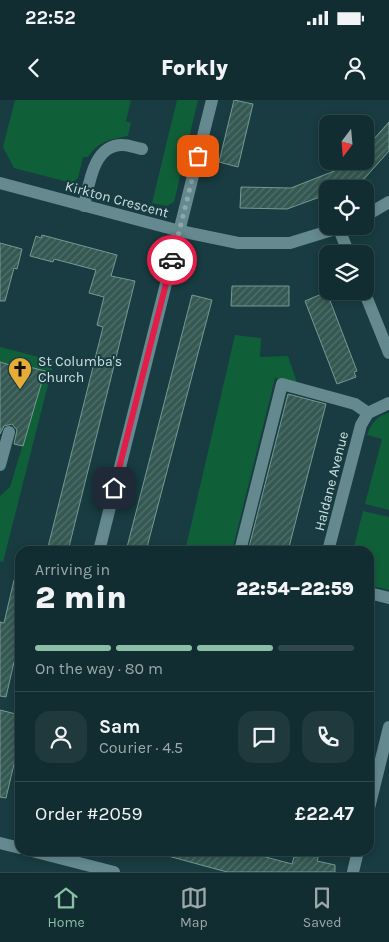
<!DOCTYPE html>
<meta charset="utf-8">
<style>
:root{--surface:#122d31;--page:#1f393d;--text:#f1f3f6;--muted:#9ca8ab;--line:#31494d;--accent:#8abfa5}
body{margin:0;font-family:Karla,sans-serif;background:var(--page);color:var(--text);height:100vh;display:flex;flex-direction:column;font-size:19px;white-space:nowrap}
*{box-sizing:border-box;margin:0}
p{font-size:16px;color:var(--muted)}
.icon{flex:none;width:28px;height:28px;fill:none;stroke:currentColor;stroke-width:2;stroke-linecap:round;stroke-linejoin:round}
.map{position:relative;flex:1;overflow:hidden}
.panel{position:absolute;left:15px;top:446px;width:359px;height:310px;display:flex;flex-direction:column;background:var(--surface);border-radius:15px;box-shadow:0 2px 8px #0003,0 0 0 1px var(--line)}
.panel>*{flex:none}
.needle{width:32px;rotate:196deg}
.tools{position:absolute;left:319px;top:15px;display:grid;gap:10px}
.tools a{display:grid;place-items:center;width:55px;height:55px;border-radius:10px;background:var(--surface);box-shadow:0 2px 8px #0003,0 0 0 1px var(--line);font-size:25px}
.pin{position:absolute;display:grid;place-items:center;width:42px;height:42px;color:#fff;margin:-21px;border-radius:10px;box-shadow:0 2px 8px #0006}
.courier{position:absolute;display:grid;place-items:center;width:50px;height:50px;margin:-25px;border:4px solid #e11d48;border-radius:50%;background:#fff;color:#222;box-shadow:0 1px 6px #0007}
.overview em{font-style:normal;font-weight:800}
.overview div{display:flex;flex-direction:column-reverse}
.overview{display:flex;align-items:center;justify-content:space-between;height:85px;padding:0 20px}
h1{font-size:32px;font-weight:800;line-height:38px}
.bar{display:grid;grid-template-columns:repeat(4,1fr);gap:8px 5px;align-content:center;height:60px;padding:0 20px}
.bar i{height:6px;border-radius:4px;background:var(--line)}
.bar .on{background:var(--accent)}
.bar p{grid-column:span 4}
.line{display:flex;align-items:center;gap:12px;padding:0 20px;border-top:1px solid var(--line)}
.line div{flex:1}
.round{display:grid;place-items:center;flex:none;width:52px;height:52px;border-radius:15px;background:var(--page)}
.status{display:flex;justify-content:space-between;align-items:center;height:35px;padding:0 25px;background:var(--surface);direction:ltr}
.status svg{height:14px;fill:currentColor}
header{display:flex;justify-content:space-between;align-items:center;height:65px;padding:0 20px;background:var(--surface);font-size:22px;font-weight:800}
.menu{display:flex;justify-content:space-around;align-items:center;height:70px;border-top:1px solid var(--line);background:var(--surface);font-size:14px;color:var(--muted)}
.menu a{display:grid;justify-items:center;gap:2px}
.menu .on{color:var(--accent)}
.map>svg:first-child{display:block}
.green{fill:#0f6039}
.building{fill:url(#building-hatch);stroke:#749a92}
.lines{fill:none;stroke-linecap:round;stroke-linejoin:round}
.minor{stroke:#64898e;stroke-width:12}
.done{stroke:#8da7aa;stroke-width:5;stroke-dasharray:0 9}
.route{stroke:#e11d48;stroke-width:6}
.labels{text-anchor:middle;stroke-width:4;stroke-linejoin:round;paint-order:stroke}
.street-label{font-size:14px;fill:#cce0e2;stroke:#183c41}
.poi-label{font-size:14px;fill:#cce0e2;stroke:#183c41;text-anchor:start}
</style>
<div class="status"><b>22:52</b><svg viewBox="0 0 49 12"><path d="M0 12V9h3v3zM5 12V6h3v6zM10 12V3h3v9zM15 12V0h3v12zM26 1h20v11H26zM47 4h2v5h-2z"/></svg></div>
<header><svg class="icon" aria-label="back" viewBox="0 0 24 24"><path d="M15 5l-7 7 7 7"/></svg>Forkly<svg class="icon" aria-label="person" viewBox="0 0 24 24"><circle cx="12" cy="8" r="4"/><path d="M4 21q1-7 8-7t8 7"/></svg></header>
<div class="map">
<svg width="389" height="772" viewBox="0 0 389 772">
<defs>
<pattern id="building-hatch" width="6" height="6" patternUnits="userSpaceOnUse" patternTransform="scale(1.25)"><rect width="6" height="6" fill="#355952"/><path d="M-1 1l2-2M0 6l6-6M5 7l2-2" fill="none" stroke="#51716b"/></pattern>
</defs>
<rect width="100%" height="100%" fill="#183c41"/>
<path class="green" d="M 15,0 L 131,0 L 126,21 L 131,23 L 128,36 C 110,39 98,42 88,57 L 83,57 L 78,78 L 72,83 L 14,68 L 3,47 Z
M 177,0 L 198,0 L 174,102 L 167,106 L 152,103 Z
M 235,235 L 261,238 L 260,257 L 288,256 L 297,283 L 275,278 L 232,451 L 204,451 L 186,447 Z
M 0,247 L 54,261 L 3,462 L 0,461 L 0,396 L 10,387 L 45,271 L 26,266 L 21,271 L 0,262 Z
M 389,313 L 389,410 L 365,404 L 382,339 L 367,335 C 372,323 376,316 389,313 Z
M 363,411 L 389,417 L 389,490 L 369,485 L 369,451 L 353,451 Z"/>
<path class="building" d="M 234,0 L 253,4 L 238,67 L 219,62 Z
M 389,22 L 389,51 L 364,79 L 341,89 L 328,89 L 328,94 L 287,109 L 240,108 L 241,87 L 291,88 L 352,64 L 354,61 L 365,61 L 365,49 Z
M 42,135 L 117,155 L 111,176 L 135,181 L 68,451 L 47,451 L 103,227 L 97,225 L 104,197 L 89,193 L 96,170 L 54,159 L 53,162 L 30,156 L 36,136 L 41,138 Z
M 0,143 L 22,149 L 17,169 L 14,168 L 5,201 L 0,201 Z
M 232,186 L 289,186 L 289,206 L 231,206 Z
M 324,193 L 326,199 L 329,198 L 357,271 L 354,272 L 356,277 L 337,284 L 305,201 Z
M 192,195 L 212,200 L 146,451 L 126,451 Z
M 0,262 L 23,269 L 26,266 L 45,271 L 23,346 L 14,344 L 17,330 L 12,324 L 4,326 L 0,334 Z
M 288,294 L 326,304 L 288,451 L 248,451 Z
M 14,480 L 20,481 L 20,555 L 18,563 L 14,562 L 6,597 L 0,596 L 0,522 L 4,523 Z
M 0,610 L 20,615 L 20,639 L 6,698 L 0,697 Z
M 168,751 L 243,751 L 292,764 L 294,757 L 298,757 L 299,751 L 320,751 L 317,761 L 335,765 L 335,772 L 227,772 L 168,756 Z"/>
<g class="lines">
<path class="minor" d="M 0,83 L 180,131 L 238,143 L 290,143 L 345,126
M 84,106 C 89,85 93,44 123,45 C 129,45 136,48 142,49
M 365,116 L 389,102
M 339,129 L 349,154
M 364,191 L 389,253
M 0,365 L 9,332
M 99,451 L 212,0
M 240,451 L 282,284 L 355,304 L 368,313
M 328,451 L 361,325 L 368,313 L 389,303
M 369,493 L 389,498
M 369,708 L 389,627
M 0,743 L 20,748
M 32,751 L 114,772
M 353,772 L 358,751"/>
</g>
<g class="lines">
<path class="done" d="M 172,160 L 198,56"/>
<path class="route" d="M 114,388 L 172,160"/>
</g>
<defs>
<g id="church-pin" transform="scale(1.25)"><path d="M0 17L-7.5 6A9.5 9.5 0 1 1 7.5 6Z" fill="#e7ac37" stroke="#183c41"/><path d="M-1.2-6h2.4v3.5h3.3v2.4h-3.3V6h-2.4V-.1h-3.3v-2.4h3.3Z" fill="#111"/></g>
</defs>
<g fill-rule="evenodd">
<use href="#church-pin" x="20" y="269"/>
</g>
<g class="labels">
<g class="street-label">
<text transform="translate(117 99) rotate(15)" y="5">Kirkton Crescent</text>
<text transform="translate(331 381) rotate(-76)" y="5">Haldane Avenue</text>
</g>
<g class="poi-label">
<text x="38" y="266">St Columba's<tspan x="38" dy="16">Church</tspan></text>
</g>
</g>
</svg>
<div class="tools">
<a><svg class="needle" viewBox="-14 -14 28 28"><path d="M0-13l5 13h-10z" fill="#e53935"/><path d="M0 13l5-13h-10z" fill="#9ca8ab"/></svg></a>
<a><svg class="icon" aria-label="locate" viewBox="0 0 24 24"><circle cx="12" cy="12" r="6"/><path d="M12 2v4M12 18v4M2 12h4M18 12h4"/></svg></a>
<a><svg class="icon" aria-label="layers" viewBox="0 0 24 24"><path d="M12 4l9 5-9 5-9-5zM3 14l9 5 9-5"/></svg></a>
</div>
<div class="pin" style="left:198px;top:56px;background:#ea580c"><svg class="icon" aria-label="bag" viewBox="0 0 24 24"><path d="M5 8h14l-1 12H6zM9 8a3 3 0 0 1 6 0"/></svg></div>
<div class="pin" style="left:114px;top:388px;background:#1f2937"><svg class="icon" aria-label="home" viewBox="0 0 24 24"><path d="M3 11l9-7 9 7M6 9v11h12V9"/></svg></div>
<div class="courier" style="left:172px;top:160px"><svg class="icon" aria-label="car" viewBox="0 0 24 24"><path d="M5 17H2v-5l4-1 3-4h7l3 4 3 1v5h-3M9 17h6M6 11h13"/><circle cx="7" cy="17" r="2"/><circle cx="17" cy="17" r="2"/></svg></div>
<section class="panel">
<div class="overview"><div><h1>2 min</h1><p>Arriving in</p></div><em>22:54–22:59</em></div>
<div class="bar"><i class="on"></i><i class="on"></i><i class="on"></i><i></i><p>On the way · 80 m</p></div>
<div class="line" style="height:90px"><a class="round"><svg class="icon" aria-label="person" viewBox="0 0 24 24"><circle cx="12" cy="8" r="4"/><path d="M4 21q1-7 8-7t8 7"/></svg></a><div><b>Sam</b><p>Courier · 4.5</p></div><a class="round"><svg class="icon" aria-label="chat" viewBox="0 0 24 24"><path d="M4 5h16v11H9l-5 4z"/></svg></a><a class="round"><svg class="icon" aria-label="phone" viewBox="0 0 24 24"><path d="M5 4h4l2 5-3 2q2 4 5 5l2-3 5 2v4C11 20 4 13 5 4z"/></svg></a></div>
<div class="line" style="height:65px"><div>Order #2059</div><b>£22.47</b></div>
</section>
</div>
<nav class="menu">
<a class="on"><svg class="icon" aria-label="home" viewBox="0 0 24 24"><path d="M3 11l9-7 9 7M6 9v11h12V9"/></svg>Home</a>
<a><svg class="icon" aria-label="map" viewBox="0 0 24 24"><path d="M3 6l6-2 6 2 6-2v14l-6 2-6-2-6 2zM9 4v14M15 6v14"/></svg>Map</a>
<a><svg class="icon" aria-label="saved" viewBox="0 0 24 24"><path d="M7 4h10v16l-5-4-5 4z"/></svg>Saved</a>
</nav>
